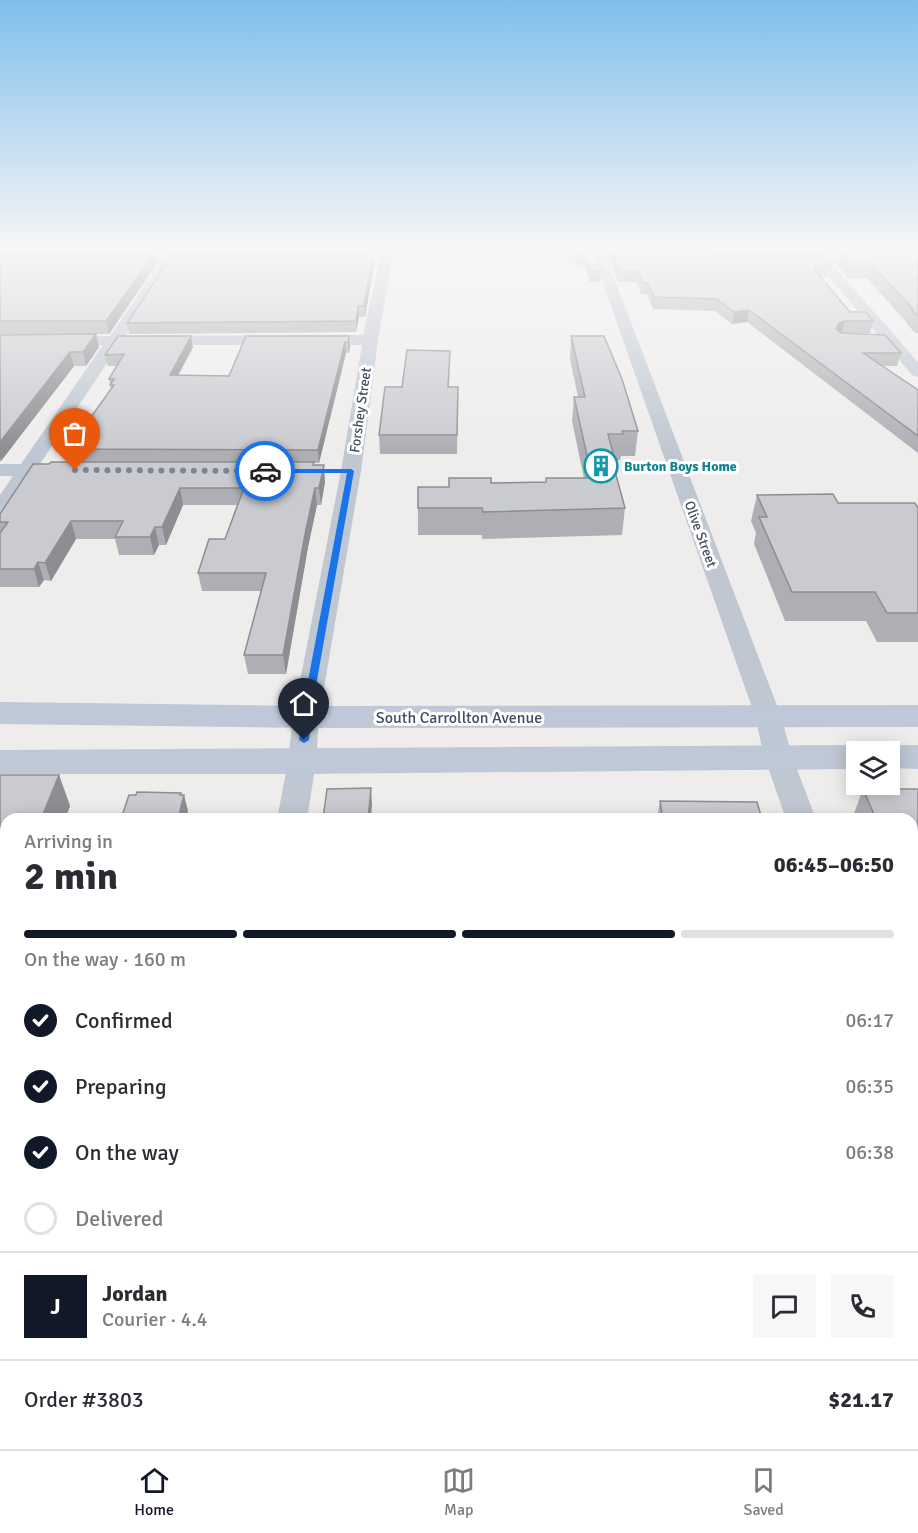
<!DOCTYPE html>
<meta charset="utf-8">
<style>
:root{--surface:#fff;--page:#f7f7f7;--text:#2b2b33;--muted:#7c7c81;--line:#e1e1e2;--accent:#111827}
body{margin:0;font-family:Signika,sans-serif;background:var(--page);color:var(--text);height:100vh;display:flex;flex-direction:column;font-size:22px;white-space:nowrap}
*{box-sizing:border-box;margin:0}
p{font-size:20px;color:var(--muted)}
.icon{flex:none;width:33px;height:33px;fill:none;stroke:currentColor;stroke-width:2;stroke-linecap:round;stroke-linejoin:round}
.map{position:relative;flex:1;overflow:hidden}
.panel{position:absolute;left:0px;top:813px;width:918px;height:636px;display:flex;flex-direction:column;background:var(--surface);border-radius:18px 18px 0 0;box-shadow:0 3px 15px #0003}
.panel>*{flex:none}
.buttons{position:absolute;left:846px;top:741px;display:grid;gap:12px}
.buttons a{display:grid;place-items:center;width:54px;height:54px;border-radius:0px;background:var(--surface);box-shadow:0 3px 15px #0003;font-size:30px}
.pin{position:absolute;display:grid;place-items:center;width:51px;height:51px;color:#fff;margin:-62px -26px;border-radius:50% 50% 50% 0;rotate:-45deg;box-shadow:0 0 6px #0007}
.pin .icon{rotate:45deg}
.courier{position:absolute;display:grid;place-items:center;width:60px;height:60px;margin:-30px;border:4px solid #1a73e8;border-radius:50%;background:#fff;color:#222;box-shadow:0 2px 8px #0007}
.overview em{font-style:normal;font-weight:700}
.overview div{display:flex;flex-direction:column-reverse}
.overview{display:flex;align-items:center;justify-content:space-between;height:102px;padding:0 24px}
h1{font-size:39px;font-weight:700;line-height:45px}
.bar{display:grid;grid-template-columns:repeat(4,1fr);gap:9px 6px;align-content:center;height:72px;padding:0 24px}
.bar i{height:8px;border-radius:4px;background:var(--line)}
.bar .current{background:var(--accent)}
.bar p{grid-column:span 4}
.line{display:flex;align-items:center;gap:15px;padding:0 24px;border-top:2px solid var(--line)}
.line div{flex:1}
.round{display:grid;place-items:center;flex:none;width:63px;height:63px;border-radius:0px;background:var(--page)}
ol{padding:0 24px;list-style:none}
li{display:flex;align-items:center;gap:18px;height:66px}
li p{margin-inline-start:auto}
li .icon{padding:6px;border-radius:50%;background:var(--accent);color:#fff;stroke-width:4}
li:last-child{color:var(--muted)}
li i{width:33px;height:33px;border:3px solid var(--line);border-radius:50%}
.tabs{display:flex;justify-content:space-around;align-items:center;height:84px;border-top:2px solid var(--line);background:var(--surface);font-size:16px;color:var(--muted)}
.tabs a{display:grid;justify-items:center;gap:3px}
.tabs .current{color:var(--accent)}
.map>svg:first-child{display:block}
.green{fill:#b8efd1}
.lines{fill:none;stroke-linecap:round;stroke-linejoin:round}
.street{fill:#bfc7d2;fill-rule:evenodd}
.secondary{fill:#bec8d6;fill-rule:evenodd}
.wall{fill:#adafb4}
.shaded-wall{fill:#8d8e92}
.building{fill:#c9cbd1;stroke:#8d8e92;stroke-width:1.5}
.route{fill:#1a73e8}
.done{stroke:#80858d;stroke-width:6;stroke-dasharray:0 10.8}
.labels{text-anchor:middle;stroke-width:6;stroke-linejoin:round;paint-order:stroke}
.far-street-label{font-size:14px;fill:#444e5a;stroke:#fff}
.far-culture-label{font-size:14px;font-weight:bold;fill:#0d838f;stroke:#fff;text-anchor:start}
.street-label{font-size:16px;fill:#444e5a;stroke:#fff}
</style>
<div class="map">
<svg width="918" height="1449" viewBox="0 0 918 1449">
<rect width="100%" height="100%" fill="#efecec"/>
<path class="green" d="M 401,249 L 586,249 L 589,263 L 400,263 Z"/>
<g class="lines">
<path class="street" d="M 170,249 L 182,249 L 178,256 L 206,256 L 212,260 L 206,264 L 172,264 L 125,336 L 363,335 L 382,249 L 394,249 L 378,340 L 361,471 L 319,717 L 316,762 L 307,819 L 277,819 L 288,762 L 293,717 L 341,471 L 362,345 L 119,345 L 40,464 L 72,466 L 75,470 L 72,474 L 33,476 L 7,514 L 0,516 L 0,495 L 13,476 L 0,476 L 0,464 L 21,464 L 103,345 L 0,346 L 0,336 L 110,336 L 159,264 L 118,264 L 112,260 L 118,256 L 165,256 Z
M 591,249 L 603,249 L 781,716 L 792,756 L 816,819 L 786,819 L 764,756 L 755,716 Z
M 807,249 L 819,249 L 825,256 L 918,256 L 918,264 L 832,264 L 918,362 L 918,377 L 912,375 L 818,264 L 790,264 L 784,260 L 790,256 L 812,256 Z
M 912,1107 L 918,1110 L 918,1162 L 912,1160 Z
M 0,1230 L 6,1230 L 6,1274 L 0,1274 Z
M 918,1231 L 918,1275 L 912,1276 L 912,1232 Z
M 159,1443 L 207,1443 L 207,1449 L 157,1449 Z"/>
<path class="secondary" d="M 0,702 L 306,706 L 918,705 L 918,727 L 306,728 L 0,724 Z
M 856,745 L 868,749 L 870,752 L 856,752 L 856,769 L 302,774 L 0,774 L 0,750 Z
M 890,745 L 918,745 L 918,769 L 890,768 L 890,752 L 876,752 L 878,749 Z"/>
</g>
<path class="wall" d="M 0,249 L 168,249 L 164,254 L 154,254 L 156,265 L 109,334 L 0,334 Z
M 181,249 L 372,249 L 371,253 L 182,254 Z
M 571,249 L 594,249 L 601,271 L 600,282 L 590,282 L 585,267 L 576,267 Z
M 604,249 L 808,249 L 807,254 L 707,253 L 709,254 L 830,266 L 827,277 L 820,277 L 850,312 L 873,321 L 870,333 L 843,333 L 901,353 L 897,366 L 882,366 L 918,390 L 918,453 L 747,322 L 732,324 L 715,311 L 653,309 L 647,294 L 641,294 L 637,282 L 618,282 Z
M 821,249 L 918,249 L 918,333 L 915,333 L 907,324 L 907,323 L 867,278 L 848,278 L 837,265 L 840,254 L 826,254 Z
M 373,255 L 374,265 L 365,317 L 359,317 L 356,332 L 129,334 L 127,323 Z
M 96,334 L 99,347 L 86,366 L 74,366 L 1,461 L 0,461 L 0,335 Z
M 349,336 L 350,347 L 349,353 L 346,353 L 319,463 L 314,463 L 314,465 L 325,482 L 321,505 L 317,505 L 308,547 L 286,674 L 248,674 L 244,655 L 261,591 L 202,591 L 198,573 L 225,539 L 237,505 L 183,505 L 166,545 L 159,545 L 154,555 L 119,555 L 115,539 L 76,539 L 51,581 L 44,580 L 39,587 L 0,587 L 0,514 L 49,464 L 67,462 L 64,449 L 78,435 L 111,389 L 109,379 L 117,366 L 108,366 L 105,355 L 193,347 L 178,375 L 229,376 Z
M 571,336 L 638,431 L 635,456 L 621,456 L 620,460 L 612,460 L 625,508 L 622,535 L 482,539 L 482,535 L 418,535 L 418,508 L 491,483 L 546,482 L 546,478 L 584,478 L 572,421 L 574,397 L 578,397 L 570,359 Z
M 450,351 L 449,387 L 458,387 L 457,454 L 380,454 L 379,435 L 402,387 Z
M 757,495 L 838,503 L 918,508 L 918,642 L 877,642 L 866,621 L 785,621 L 754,544 L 756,533 L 751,521 Z
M 0,775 L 59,775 L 70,806 L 65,819 L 6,819 L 6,952 L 0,952 Z
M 863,789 L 918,789 L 918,912 L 912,912 L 912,819 L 852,819 Z
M 660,801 L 762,819 L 657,819 Z
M 20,1443 L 138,1443 L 137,1449 L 25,1449 Z
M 778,1443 L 912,1443 L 918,1449 L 779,1449 Z"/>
<path class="shaded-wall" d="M 154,254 L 156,265 L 109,334 L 106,321 Z
M 373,255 L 374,265 L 365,317 L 364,306 Z
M 358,306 L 359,317 L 356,332 L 356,321 Z
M 749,310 L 747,322 L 732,324 L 734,312 Z
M 845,321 L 842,333 L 836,335 L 836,329 L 839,323 Z
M 96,334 L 99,347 L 86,366 L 83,352 Z
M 191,336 L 193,347 L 172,387 L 170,375 Z
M 349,336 L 350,347 L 349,353 L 348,342 Z
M 345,342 L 346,353 L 319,463 L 318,450 Z
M 70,352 L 74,366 L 1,461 L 0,457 L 0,442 Z
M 324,465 L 325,482 L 321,505 L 319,488 Z
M 180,488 L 183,505 L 166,545 L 162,527 Z
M 315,488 L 317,505 L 308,547 L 286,674 L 283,655 L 306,529 Z
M 71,521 L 76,539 L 51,581 L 45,563 Z
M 155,527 L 159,545 L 154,555 L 150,537 Z
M 38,562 L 44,580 L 39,587 L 34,569 Z
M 59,775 L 70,806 L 65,819 L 41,819 Z
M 371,788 L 372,804 L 371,819 L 368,819 Z
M 181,793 L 182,801 L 184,795 L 188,811 L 186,819 L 178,819 Z
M 6,900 L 6,941 L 0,928 L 0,914 Z
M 128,1443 L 138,1443 L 137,1449 L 131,1449 L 127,1444 Z
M 373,1443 L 376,1443 L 375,1449 L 373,1449 Z"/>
<path class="building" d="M 575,249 L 594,249 L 601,271 L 591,271 L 586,256 L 576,256 Z
M 610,249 L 703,249 L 709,254 L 819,254 L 830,266 L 815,266 L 817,268 L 813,268 L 850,312 L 866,312 L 873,321 L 845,321 L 839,323 L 836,329 L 841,333 L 885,335 L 901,353 L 863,353 L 918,390 L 918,436 L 749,310 L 734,312 L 717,299 L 654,297 L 648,283 L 643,283 L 638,271 L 619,271 Z
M 840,251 L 918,252 L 918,316 L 911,309 L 913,309 L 870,263 L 851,263 Z
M 154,254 L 106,321 L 0,321 L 0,255 Z
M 172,255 L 373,255 L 364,306 L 358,306 L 356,321 L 127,323 Z
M 96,334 L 83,352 L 70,352 L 0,442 L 0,335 Z
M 118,336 L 191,336 L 170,375 L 229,376 L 246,336 L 349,336 L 348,342 L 345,342 L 318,450 L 64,449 L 73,435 L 78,435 L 114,385 L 110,385 L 114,379 L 109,379 L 124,354 L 105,355 Z
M 571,336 L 604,336 L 622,379 L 638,431 L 622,431 L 623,434 L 608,434 L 613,453 L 610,453 L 625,508 L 483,512 L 482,508 L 418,508 L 418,487 L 449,487 L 449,478 L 491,478 L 491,483 L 546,482 L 546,478 L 592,478 L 574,397 L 585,397 Z
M 407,350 L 450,351 L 448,387 L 458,387 L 457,435 L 379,435 L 385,387 L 402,387 Z
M 51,462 L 314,462 L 313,465 L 324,465 L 319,488 L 315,488 L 306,529 L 283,655 L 244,655 L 266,573 L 198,573 L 209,539 L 225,539 L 244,488 L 180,488 L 162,527 L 155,527 L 150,537 L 115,537 L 123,521 L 71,521 L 45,563 L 38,562 L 34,569 L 0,569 L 0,533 L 8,522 L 0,522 L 0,514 L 33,464 L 49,464 Z
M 833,494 L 838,503 L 915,503 L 918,508 L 918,613 L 887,613 L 875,592 L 792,592 L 759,517 L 767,517 L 757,495 Z
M 0,775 L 59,775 L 41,819 L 6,819 L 6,900 L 0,914 Z
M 371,788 L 368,819 L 323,819 L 327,789 Z
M 863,789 L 918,789 L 918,881 L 912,881 L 912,819 L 876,819 Z
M 137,792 L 181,793 L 180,795 L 184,795 L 178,819 L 121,819 L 129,795 L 136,795 Z
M 660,801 L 757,802 L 762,819 L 663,819 Z
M 912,1332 L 918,1332 L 918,1449 L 792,1449 L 791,1443 L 912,1443 Z
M 20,1443 L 128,1443 L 127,1444 L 20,1444 Z
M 249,1443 L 373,1443 L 373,1449 L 248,1449 Z
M 470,1443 L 682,1443 L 683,1449 L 470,1449 Z"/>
<linearGradient id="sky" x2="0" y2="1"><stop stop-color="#80bfea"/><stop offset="0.55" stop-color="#f8f6f6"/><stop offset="1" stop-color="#f8f6f6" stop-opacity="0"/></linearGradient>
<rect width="918" height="452" fill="url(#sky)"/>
<path class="route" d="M 263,469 L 351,469 L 354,471 L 314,697 L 309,740 L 304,743 L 299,740 L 305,697 L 347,473 L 265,473 Z"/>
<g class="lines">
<path class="done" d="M 75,470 L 265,471"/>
</g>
<defs>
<g id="building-ring" transform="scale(1.725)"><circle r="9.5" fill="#fff" stroke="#0f9aa8" stroke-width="1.5"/><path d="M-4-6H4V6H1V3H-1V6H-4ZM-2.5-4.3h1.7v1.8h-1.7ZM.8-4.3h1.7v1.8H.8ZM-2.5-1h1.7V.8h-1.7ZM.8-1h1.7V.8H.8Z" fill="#0f9aa8"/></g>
</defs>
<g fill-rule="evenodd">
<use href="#building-ring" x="601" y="466"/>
</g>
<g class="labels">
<g class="far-street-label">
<text transform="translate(360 410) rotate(-82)" y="5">Forshey Street</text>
<text transform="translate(701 534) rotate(70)" y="5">Olive Street</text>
</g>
<g class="far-culture-label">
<text x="624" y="471">Burton Boys Home</text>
</g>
<g class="street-label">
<text x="459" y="723">South Carrollton Avenue</text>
</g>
</g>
</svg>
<div class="buttons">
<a><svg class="icon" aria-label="layers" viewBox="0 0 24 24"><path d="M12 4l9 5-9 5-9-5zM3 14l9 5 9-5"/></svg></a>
</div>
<div class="pin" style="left:75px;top:470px;background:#ea580c"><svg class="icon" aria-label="bag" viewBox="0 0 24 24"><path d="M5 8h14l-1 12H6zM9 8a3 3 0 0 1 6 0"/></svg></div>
<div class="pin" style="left:304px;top:740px;background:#1f2937"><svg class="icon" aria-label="home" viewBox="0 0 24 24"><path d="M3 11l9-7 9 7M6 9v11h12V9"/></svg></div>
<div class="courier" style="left:265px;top:471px"><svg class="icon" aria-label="car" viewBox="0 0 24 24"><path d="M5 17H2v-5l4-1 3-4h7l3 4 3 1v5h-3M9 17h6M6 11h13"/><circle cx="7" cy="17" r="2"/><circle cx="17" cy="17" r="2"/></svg></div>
<section class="panel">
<div class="overview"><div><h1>2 min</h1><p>Arriving in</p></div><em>06:45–06:50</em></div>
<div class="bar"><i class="current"></i><i class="current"></i><i class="current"></i><i></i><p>On the way · 160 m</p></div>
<ol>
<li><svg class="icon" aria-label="check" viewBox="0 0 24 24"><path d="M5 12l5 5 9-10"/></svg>Confirmed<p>06:17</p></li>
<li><svg class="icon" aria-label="check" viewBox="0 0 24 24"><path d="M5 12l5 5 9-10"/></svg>Preparing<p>06:35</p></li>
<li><svg class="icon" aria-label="check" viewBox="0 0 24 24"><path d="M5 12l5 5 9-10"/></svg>On the way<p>06:38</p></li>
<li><i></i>Delivered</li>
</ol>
<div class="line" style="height:108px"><b class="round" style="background:var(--accent);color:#fff">J</b><div><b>Jordan</b><p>Courier · 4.4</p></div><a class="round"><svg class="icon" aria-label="chat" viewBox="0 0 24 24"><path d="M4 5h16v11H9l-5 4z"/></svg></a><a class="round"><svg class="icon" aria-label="phone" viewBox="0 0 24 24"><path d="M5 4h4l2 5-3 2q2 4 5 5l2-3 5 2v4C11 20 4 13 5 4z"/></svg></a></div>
<div class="line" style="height:78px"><div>Order #3803</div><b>$21.17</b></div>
</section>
</div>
<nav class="tabs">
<a class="current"><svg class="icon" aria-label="home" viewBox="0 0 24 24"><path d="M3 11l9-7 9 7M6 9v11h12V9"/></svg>Home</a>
<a><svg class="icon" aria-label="map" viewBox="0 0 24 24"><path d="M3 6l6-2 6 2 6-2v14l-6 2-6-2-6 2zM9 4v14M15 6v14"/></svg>Map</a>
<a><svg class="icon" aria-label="saved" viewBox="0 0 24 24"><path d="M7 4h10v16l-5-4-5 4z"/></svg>Saved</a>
</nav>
